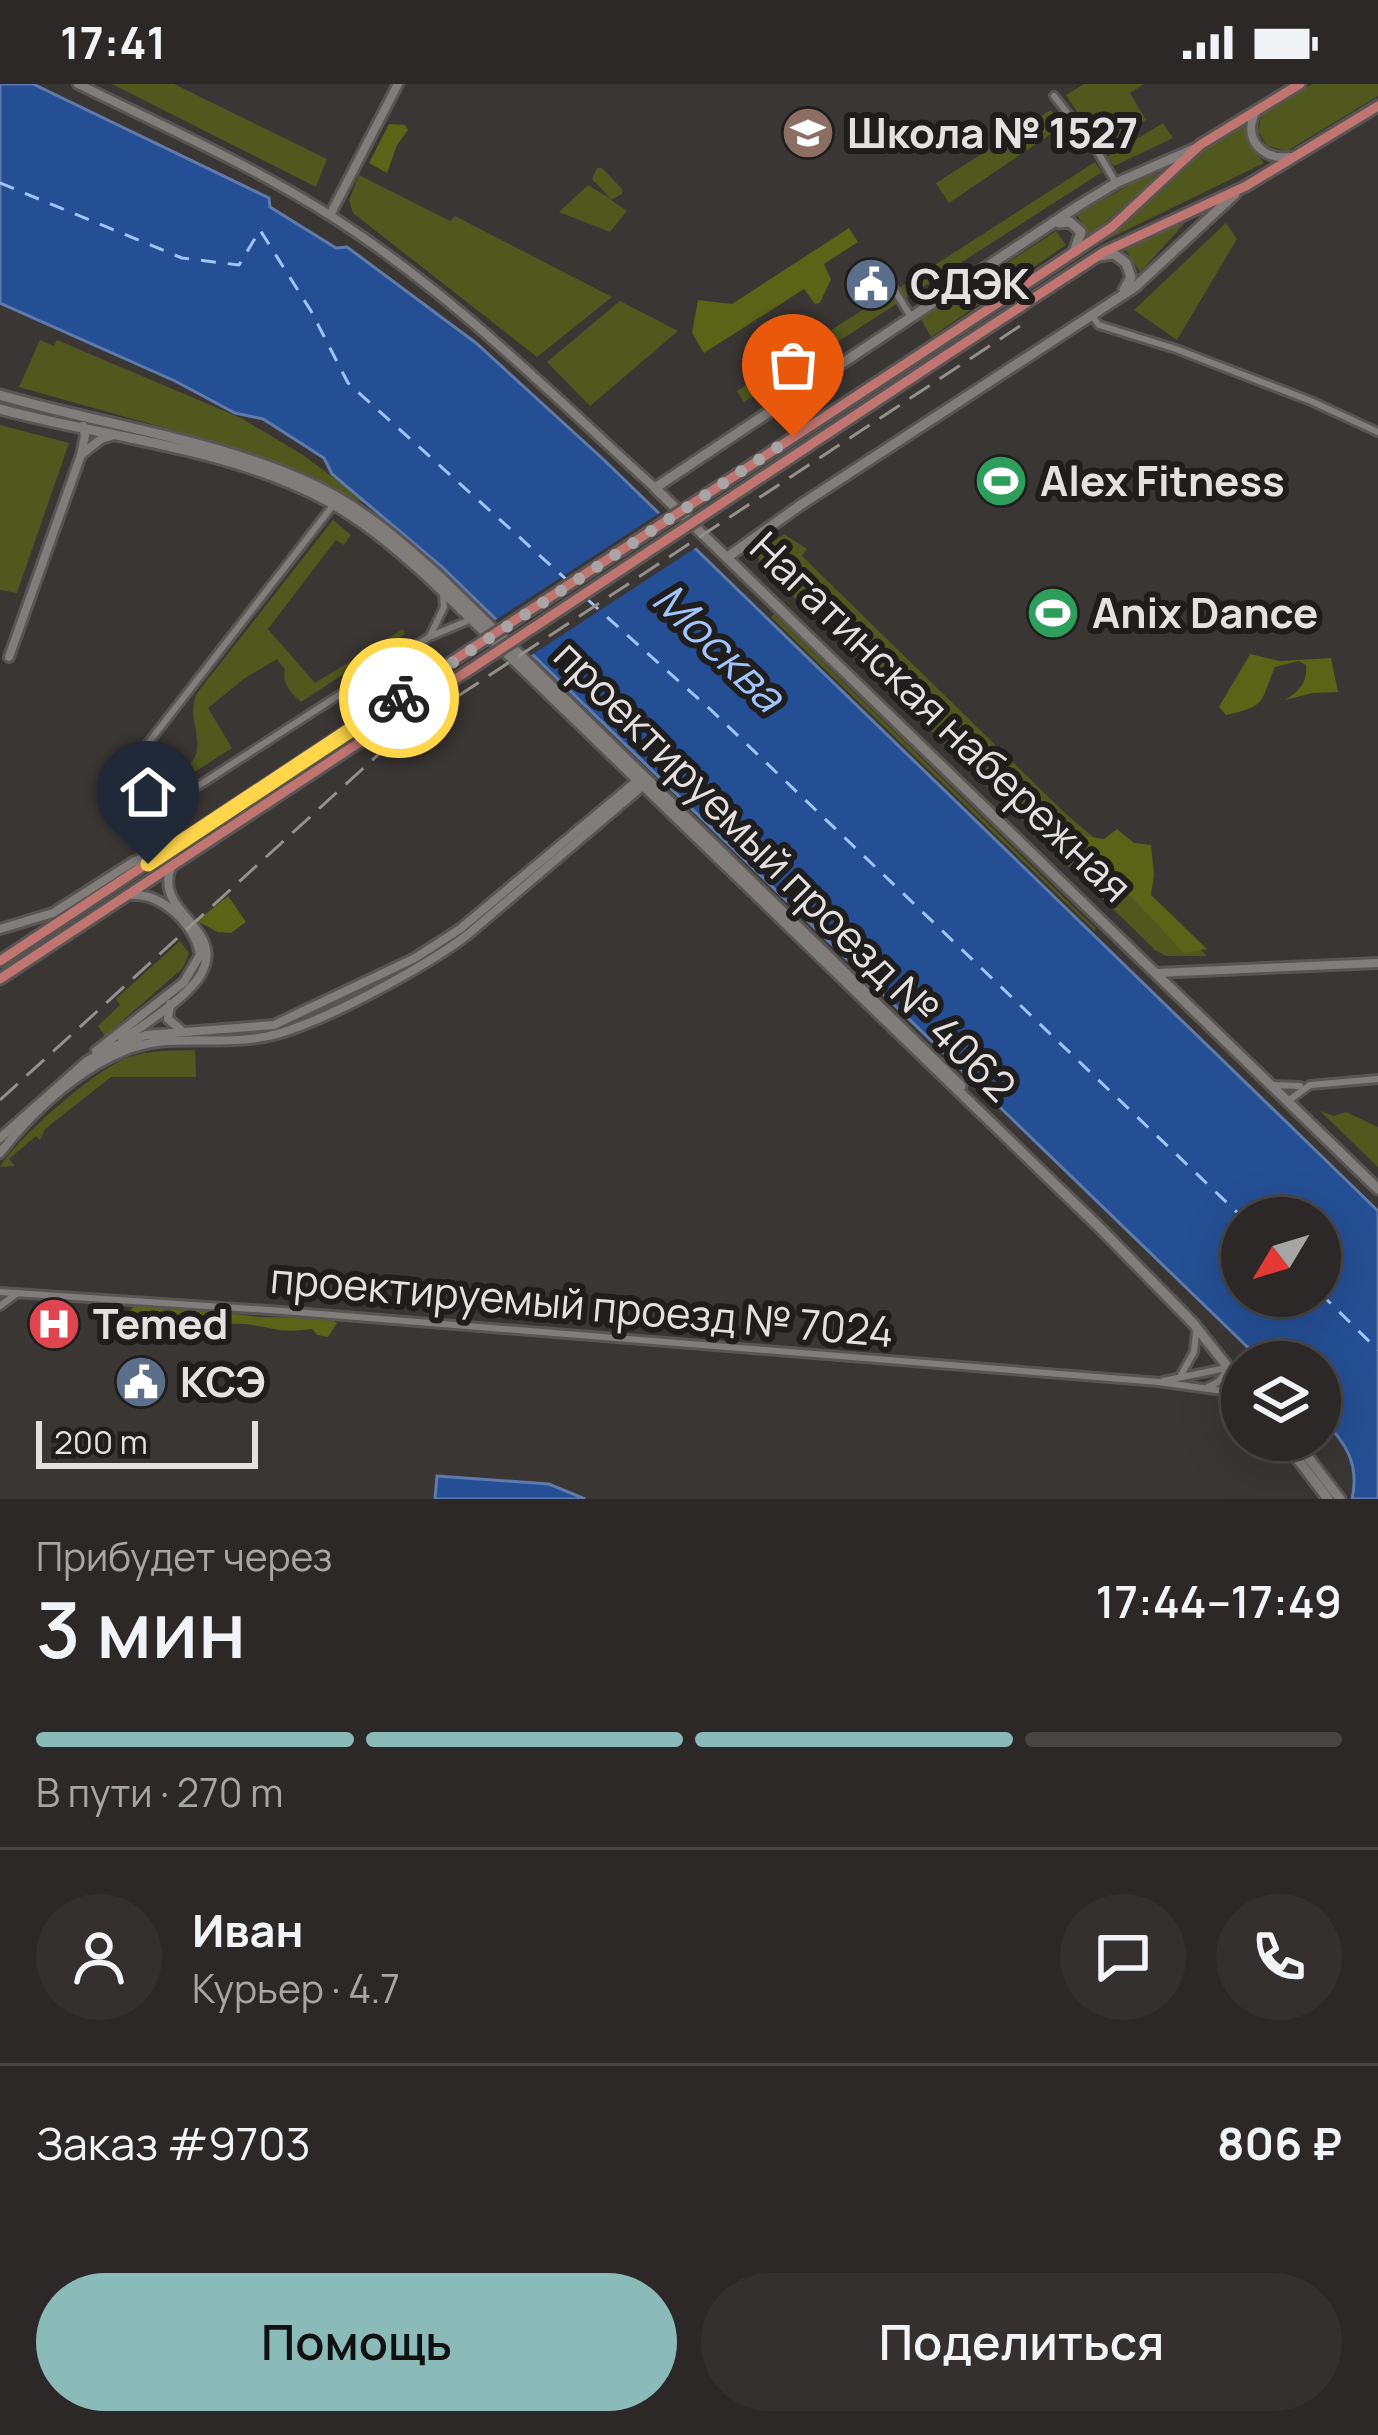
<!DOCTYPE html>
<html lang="ru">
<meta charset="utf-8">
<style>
:root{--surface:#2c2827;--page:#34302f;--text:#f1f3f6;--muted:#a6a6a7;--line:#484444;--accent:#8bbbb9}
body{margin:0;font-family:Manrope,sans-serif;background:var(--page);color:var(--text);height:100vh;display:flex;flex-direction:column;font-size:45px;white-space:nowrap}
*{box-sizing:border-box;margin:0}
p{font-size:39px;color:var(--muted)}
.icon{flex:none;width:66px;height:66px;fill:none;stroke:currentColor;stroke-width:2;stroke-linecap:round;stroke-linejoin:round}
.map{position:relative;height:1415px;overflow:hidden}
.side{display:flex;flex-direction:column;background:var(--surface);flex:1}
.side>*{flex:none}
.needle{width:78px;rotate:232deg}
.controls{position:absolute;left:1221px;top:1113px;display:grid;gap:24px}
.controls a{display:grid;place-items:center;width:120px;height:120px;border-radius:50%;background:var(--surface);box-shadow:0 12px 48px #0002,0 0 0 3px var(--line);font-size:60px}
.scale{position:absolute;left:36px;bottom:30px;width:222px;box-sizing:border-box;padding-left:12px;border:6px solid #e4e1e0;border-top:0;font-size:33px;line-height:42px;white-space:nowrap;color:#e4e1e0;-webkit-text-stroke:9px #201e1d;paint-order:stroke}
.pin{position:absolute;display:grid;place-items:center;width:102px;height:102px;color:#fff;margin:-123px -51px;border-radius:50% 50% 50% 0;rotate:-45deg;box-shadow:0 0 12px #0007}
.pin .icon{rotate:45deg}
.courier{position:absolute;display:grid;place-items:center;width:120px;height:120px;margin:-60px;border:9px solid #ffd54a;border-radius:50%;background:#fff;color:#222;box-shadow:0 3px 15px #0007}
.summary em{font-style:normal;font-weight:600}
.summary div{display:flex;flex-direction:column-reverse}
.summary{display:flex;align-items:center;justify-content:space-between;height:204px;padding:0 36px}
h1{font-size:78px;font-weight:600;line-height:90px}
.bar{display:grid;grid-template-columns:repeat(4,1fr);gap:18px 12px;align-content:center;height:144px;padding:0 36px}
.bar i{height:15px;border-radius:9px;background:var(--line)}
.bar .current{background:var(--accent)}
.bar p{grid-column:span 4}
.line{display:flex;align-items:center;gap:30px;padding:0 36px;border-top:3px solid var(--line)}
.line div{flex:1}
.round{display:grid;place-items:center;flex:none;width:126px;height:126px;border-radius:63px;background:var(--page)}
.cta{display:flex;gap:24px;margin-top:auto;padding:24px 36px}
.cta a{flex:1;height:138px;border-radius:72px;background:var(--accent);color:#111;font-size:48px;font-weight:600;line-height:138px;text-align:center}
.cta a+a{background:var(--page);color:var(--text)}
.status{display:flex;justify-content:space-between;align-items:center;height:84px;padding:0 60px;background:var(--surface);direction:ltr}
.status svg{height:33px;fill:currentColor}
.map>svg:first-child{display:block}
.green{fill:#50581e}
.forest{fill:#5a6316}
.water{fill:#244f94;stroke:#5e7bab;stroke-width:3;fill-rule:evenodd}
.pier{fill:#3a3634}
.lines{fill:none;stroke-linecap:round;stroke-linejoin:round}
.ferry{stroke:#9fc4fe;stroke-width:3;stroke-dasharray:15 12;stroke-linecap:butt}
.minor-casing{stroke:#585552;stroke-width:12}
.tertiary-casing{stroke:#585552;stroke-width:14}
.secondary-casing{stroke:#585552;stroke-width:15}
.primary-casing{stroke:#585552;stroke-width:15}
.minor{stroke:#817d7a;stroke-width:6}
.tertiary{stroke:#817d7a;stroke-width:8}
.secondary{stroke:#817d7a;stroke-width:9}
.primary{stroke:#c07571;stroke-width:9}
.rail{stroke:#93908e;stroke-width:3;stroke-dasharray:24 12;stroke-linecap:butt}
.primary-bridge-casing{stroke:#585552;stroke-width:15;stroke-linecap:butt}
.primary-bridge{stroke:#c07571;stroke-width:9}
.done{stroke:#a8a5a4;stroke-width:12;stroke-dasharray:0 21.6}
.route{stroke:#ffd54a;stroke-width:15}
.labels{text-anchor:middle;stroke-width:12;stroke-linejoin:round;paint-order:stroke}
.poi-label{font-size:42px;font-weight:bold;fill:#e4e1e0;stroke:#201e1d;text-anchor:start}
.street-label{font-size:42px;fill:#e4e1e0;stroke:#201e1d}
.water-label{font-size:45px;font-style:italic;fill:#9fc4fe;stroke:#201e1d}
</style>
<div class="status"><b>17:41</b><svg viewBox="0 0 49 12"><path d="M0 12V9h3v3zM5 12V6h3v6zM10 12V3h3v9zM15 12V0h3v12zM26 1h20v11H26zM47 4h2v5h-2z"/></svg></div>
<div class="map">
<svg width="1378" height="1415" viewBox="0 0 1378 1415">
<rect width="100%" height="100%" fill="#3a3634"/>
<path class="green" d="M 112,0 L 174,0 L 327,75 L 316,103 Z
M 1084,0 L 1144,0 L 1130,9 L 1146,36 L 1101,64 L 1066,11 Z
M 1312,0 L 1378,0 L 1378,12 L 1287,67 L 1267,62 L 1258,47 L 1262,30 Z
M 1051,26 L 1058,35 L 1066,31 L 1070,37 L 949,119 L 936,99 Z
M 1163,39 L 1173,54 L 1114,82 L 1107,73 Z
M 1245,41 L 1249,61 L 1264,79 L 1100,159 L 1205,66 Z
M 1095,78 L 1102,88 L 906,214 L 899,204 Z
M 597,84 L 602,84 L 622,105 L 622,110 L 611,116 L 627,127 L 610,148 L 559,128 L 588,101 L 611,115 L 592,95 Z
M 1155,86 L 1158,91 L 1090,152 L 1077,131 Z
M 359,91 L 450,137 L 455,132 L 612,213 L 537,273 L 353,129 L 349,116 Z
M 1183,136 L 1184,140 L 1140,188 L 1124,164 Z
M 1226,139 L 1237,155 L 1177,256 L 1134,226 Z
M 1056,147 L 1066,161 L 931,253 L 921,235 Z
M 890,208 L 898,219 L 744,318 L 737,307 Z
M 620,217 L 678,247 L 590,322 L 547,278 Z
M 40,256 L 54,262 L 57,256 L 241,334 L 303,371 L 371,422 L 243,366 L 19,303 Z
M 0,341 L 69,359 L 17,509 L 0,506 Z
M 333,436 L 351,451 L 344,461 L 336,456 L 268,545 L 315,599 L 403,545 L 405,550 L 301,618 C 292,610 281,599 285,586 L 277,575 L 245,594 L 208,624 L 232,664 L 140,723 L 133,721 L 129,707 C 144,696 158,702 173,693 C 220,668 182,641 197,609 Z
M 784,450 L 807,465 L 802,472 L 1067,731 L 1121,776 L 1128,795 L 1207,872 L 1166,872 L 1155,866 L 762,482 L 759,484 L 759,468 Z
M 774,530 L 1096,845 L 1095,847 L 771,533 Z
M 180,857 L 189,869 L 183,884 L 105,952 L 98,942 L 120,921 L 116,915 Z
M 195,966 L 196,993 L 111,993 L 45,1045 L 40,1056 L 36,1052 L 9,1075 L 15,1082 L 0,1083 C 17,1054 98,983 129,973 C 150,966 173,967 195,966 Z
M 1320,1027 L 1334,1032 L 1346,1028 L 1378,1043 L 1378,1083 Z"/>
<path class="forest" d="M 389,40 L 405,41 L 408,46 L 397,61 L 387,89 L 369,79 Z
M 849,144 L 858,158 L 824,180 L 831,195 L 820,219 L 815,220 L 804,205 L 704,269 L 692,249 L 698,216 L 732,220 Z
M 1250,570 L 1280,577 L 1331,574 L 1338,608 L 1312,609 L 1285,616 C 1299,608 1308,598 1306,581 L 1299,577 L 1275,583 C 1260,617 1268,622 1226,631 L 1219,623 Z
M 1117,745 L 1134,759 L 1151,761 L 1154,791 L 1151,811 L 1207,865 L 1184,869 L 1118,799 L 1108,796 L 1091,799 L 1065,776 L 1065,771 L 1083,752 L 1104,755 Z
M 228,812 L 246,838 L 231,849 L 218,848 L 197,837 Z
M 135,1222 L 180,1223 L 259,1233 L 329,1234 L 337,1239 L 328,1253 L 317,1251 L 312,1245 C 277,1250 274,1243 244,1240 C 229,1239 219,1243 204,1238 L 190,1247 L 170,1233 C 158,1241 144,1242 131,1236 L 128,1228 Z"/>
<path class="water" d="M 0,0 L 33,0 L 269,114 L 270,123 L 336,164 L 347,163 L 476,259 L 604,376 L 1378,1127 L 1378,1415 L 1352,1415 C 1360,1379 1345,1357 1320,1333 L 1320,1278 L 1263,1278 L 441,482 L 332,390 L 324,374 L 263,335 L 235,329 L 175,297 L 0,219 ZM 1242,1134 L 1320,1134 L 1320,1212 L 1242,1212 Z
M 437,1392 L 549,1400 L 585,1415 L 435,1415 Z"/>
<path class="pier" d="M 664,426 L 700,461 L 527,574 L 491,539 Z"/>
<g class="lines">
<path class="ferry" d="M 0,99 L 182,174 L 239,181 L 260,146 L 311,227 L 348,299 L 567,496
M 587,515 L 711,626 L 1243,1134
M 1320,1209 L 1378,1266"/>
<g class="minor-casing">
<path id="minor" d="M 1054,12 L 1096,65 L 1116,99
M 889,197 L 911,233
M 1092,232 L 1099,241 L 1176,265 L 1311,317 L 1378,348
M 334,420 L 121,694 C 120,712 123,722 138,731 L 164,724 L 429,553 L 472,535
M 431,550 L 444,523 L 443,512
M 1272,1001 L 1300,1002
M 1288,1017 L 1310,1001 L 1378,995
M 0,1208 L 283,1227 L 1159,1298 L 1230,1308 L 1242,1314
M 0,1222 L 16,1210
M 1181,1291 L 1194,1268 L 1196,1248
M 1163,1297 L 1226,1284
M 1208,1303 L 1218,1298 L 1229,1284"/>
</g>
<g class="tertiary-casing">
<path id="tertiary" d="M 78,0 C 163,42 251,81 331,132 C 452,209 550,309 655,404
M 1256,27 C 1242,54 1261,76 1290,73
M 330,131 L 398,0
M 82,370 L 101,355 L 114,351
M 9,573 L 81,371 L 85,352 L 83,342
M 0,845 L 53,829 L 133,778 L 162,766
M 1156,889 L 1378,879
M 170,920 L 168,935 L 181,946
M 122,956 C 144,941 189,912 201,890 C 227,843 153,830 171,783
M 96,967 L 184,898 L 200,871 C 195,841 163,810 133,811
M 0,1054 L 87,977 L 113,963 L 146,951 L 274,941 L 415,874 L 460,845 L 638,696
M 0,1069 C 37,1021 102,961 166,957 C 202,955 241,960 277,950 C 327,936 423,884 466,852 L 646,699"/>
</g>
<g class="secondary-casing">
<path id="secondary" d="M 1196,64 L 1116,99 L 1078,122 L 655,404 L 1378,1105
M 1059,139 L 1070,138 L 1081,148 L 1074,168
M 1099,172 L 1114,170 L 1126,179 L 1131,193 L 1124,206
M 0,311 C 102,341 226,357 320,404 C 365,426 402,459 439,492 L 961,1002
M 0,325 C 103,353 217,362 314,410 C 359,432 396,464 433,498 L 1099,1143 L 1193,1239 L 1242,1301
M 729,472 L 802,420 L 1135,203 L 1235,110
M 1283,1356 L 1328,1415
M 1295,1356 L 1340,1415"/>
</g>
<g class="primary-casing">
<path id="primary" d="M 934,261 L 1112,143 L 1200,61 L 1300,0
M 942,274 L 1104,168 L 1246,102 L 1378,22
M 0,877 L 439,586
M 0,895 L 448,600"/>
</g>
<use href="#minor" class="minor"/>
<use href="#tertiary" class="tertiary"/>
<use href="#secondary" class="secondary"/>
<use href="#primary" class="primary"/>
<path class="rail" d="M 0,1016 L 380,669 L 449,618 L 1029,236"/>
<g class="primary-bridge-casing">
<path id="primary-bridge" d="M 439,586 L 934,261
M 448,600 L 942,274"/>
</g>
<use href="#primary-bridge" class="primary-bridge"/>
</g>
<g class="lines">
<path class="done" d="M 399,614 L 793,353"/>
<path class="route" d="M 148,780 L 399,614"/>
</g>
<defs>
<g id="school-disc" transform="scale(2.7)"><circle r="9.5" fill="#8d6e63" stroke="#201e1d"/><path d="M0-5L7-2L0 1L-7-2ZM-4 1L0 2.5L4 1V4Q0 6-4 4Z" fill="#fff"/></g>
<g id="civic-disc" transform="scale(2.7)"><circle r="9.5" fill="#5c6f8a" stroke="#201e1d"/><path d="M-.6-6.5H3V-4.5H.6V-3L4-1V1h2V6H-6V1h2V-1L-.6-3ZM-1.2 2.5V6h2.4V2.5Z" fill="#fff"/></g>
<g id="stadium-disc" transform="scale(2.7)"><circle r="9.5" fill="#2e9e5b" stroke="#201e1d"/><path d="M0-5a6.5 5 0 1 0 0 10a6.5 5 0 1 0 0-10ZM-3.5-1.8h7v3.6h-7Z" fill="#fff"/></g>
<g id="hospital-disc" transform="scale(2.7)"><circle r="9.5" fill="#e0444e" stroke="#201e1d"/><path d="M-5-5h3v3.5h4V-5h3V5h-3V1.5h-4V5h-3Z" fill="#fff"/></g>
</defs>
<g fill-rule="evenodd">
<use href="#school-disc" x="808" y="49"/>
<use href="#civic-disc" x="871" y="200"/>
<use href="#stadium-disc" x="1001" y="397"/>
<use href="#stadium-disc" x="1053" y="529"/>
<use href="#hospital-disc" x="54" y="1240"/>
<use href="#civic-disc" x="141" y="1298"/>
</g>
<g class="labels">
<g class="poi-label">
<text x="847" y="64">Школа № 1527</text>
<text x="910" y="215">СДЭК</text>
<text x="1040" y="412">Alex Fitness</text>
<text x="1092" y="544">Anix Dance</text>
<text x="93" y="1255">Temed</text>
<text x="180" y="1313">КСЭ</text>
</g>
<g class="street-label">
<text transform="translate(941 633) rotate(44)" y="15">Нагатинская набережная</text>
<text transform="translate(785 787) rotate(45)" y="15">проектируемый проезд № 4062</text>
<text transform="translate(582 1221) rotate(5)" y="15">проектируемый проезд № 7024</text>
</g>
<g class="water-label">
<text transform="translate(719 563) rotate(44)" y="16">Москва</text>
</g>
</g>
</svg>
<div class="controls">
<a><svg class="needle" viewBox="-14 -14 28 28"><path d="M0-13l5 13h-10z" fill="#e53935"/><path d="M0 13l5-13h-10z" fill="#a6a6a7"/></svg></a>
<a><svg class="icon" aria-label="layers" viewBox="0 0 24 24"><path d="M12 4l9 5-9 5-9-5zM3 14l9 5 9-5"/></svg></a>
</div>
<div class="scale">200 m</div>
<div class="pin" style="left:793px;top:353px;background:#ea580c"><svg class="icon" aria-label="bag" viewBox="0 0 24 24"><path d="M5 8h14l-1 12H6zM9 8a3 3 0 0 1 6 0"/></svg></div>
<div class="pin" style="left:148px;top:780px;background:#1f2937"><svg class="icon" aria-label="home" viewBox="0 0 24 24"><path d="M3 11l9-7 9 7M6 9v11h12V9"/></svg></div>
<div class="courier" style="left:399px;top:614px"><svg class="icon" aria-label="bike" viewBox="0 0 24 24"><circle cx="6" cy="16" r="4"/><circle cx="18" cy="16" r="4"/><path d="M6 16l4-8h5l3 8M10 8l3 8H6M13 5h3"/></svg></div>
</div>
<section class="side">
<div class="summary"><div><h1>3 мин</h1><p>Прибудет через</p></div><em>17:44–17:49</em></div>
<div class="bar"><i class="current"></i><i class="current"></i><i class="current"></i><i></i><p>В пути · 270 m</p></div>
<div class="line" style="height:216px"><a class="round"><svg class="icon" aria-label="person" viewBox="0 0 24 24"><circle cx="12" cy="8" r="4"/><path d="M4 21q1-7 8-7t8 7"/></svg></a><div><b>Иван</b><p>Курьер · 4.7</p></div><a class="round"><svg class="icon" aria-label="chat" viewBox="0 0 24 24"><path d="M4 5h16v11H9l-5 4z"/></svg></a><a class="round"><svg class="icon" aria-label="phone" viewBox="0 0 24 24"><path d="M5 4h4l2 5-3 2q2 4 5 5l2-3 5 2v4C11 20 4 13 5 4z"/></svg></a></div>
<div class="line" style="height:156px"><div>Заказ #9703</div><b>806 ₽</b></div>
<div class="cta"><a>Помощь</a><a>Поделиться</a></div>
</section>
